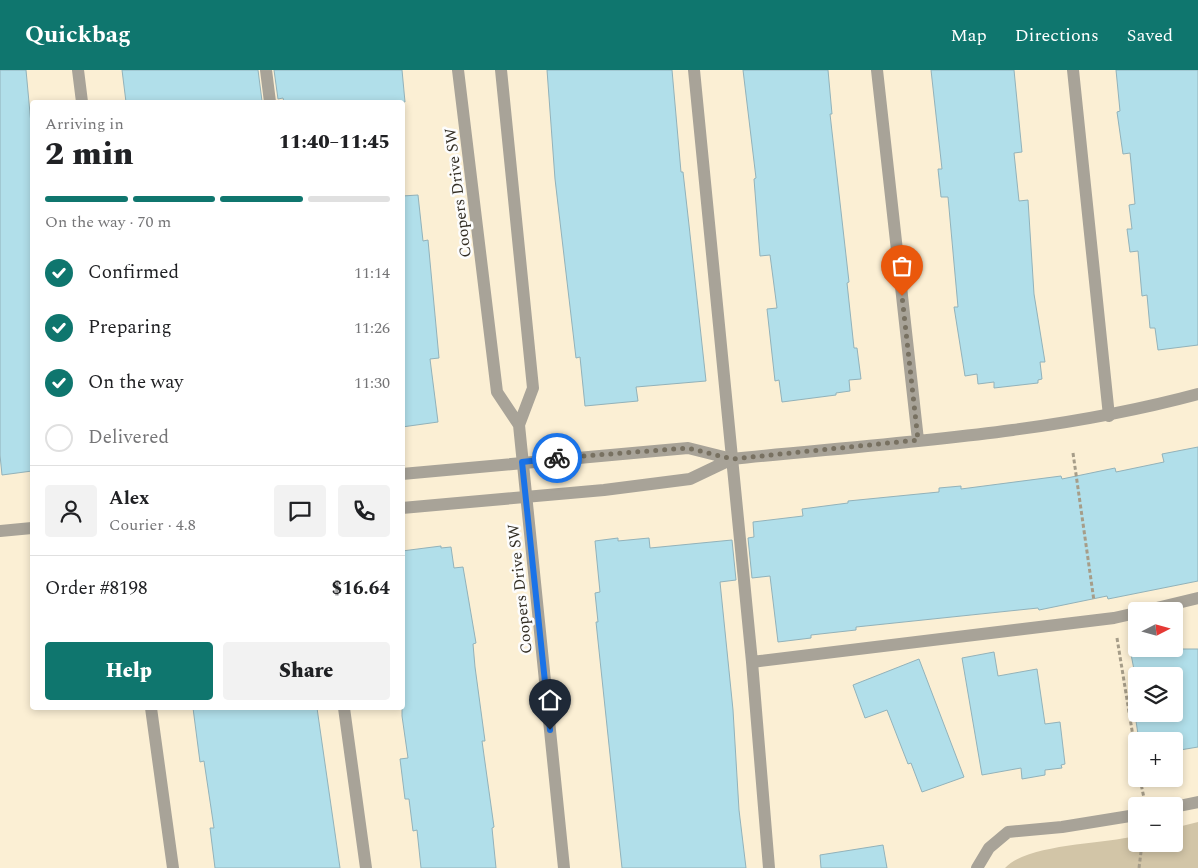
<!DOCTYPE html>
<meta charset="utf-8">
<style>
:root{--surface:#fff;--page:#f2f2f2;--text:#202124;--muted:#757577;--line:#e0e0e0;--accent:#0f766e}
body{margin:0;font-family:Spectral,serif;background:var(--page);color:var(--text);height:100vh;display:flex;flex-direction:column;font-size:19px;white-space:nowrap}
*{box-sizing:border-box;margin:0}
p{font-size:16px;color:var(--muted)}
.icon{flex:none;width:28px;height:28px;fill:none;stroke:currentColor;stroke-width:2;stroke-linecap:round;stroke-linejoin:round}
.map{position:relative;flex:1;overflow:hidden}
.side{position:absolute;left:30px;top:30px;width:375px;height:610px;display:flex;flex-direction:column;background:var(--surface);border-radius:5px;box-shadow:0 2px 8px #0003}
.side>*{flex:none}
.needle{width:32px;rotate:84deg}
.tools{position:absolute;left:1128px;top:532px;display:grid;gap:10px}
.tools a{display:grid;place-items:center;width:55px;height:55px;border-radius:5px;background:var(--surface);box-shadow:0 2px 8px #0003;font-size:25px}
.pin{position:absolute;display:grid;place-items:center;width:42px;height:42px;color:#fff;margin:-51px -21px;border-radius:50% 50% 50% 0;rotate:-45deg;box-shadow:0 0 5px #0007}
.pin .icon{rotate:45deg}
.courier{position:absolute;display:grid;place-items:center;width:50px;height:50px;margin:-25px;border:4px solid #1a73e8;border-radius:50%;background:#fff;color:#222;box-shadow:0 1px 6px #0007}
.headline em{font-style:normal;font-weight:800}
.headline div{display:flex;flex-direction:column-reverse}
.headline{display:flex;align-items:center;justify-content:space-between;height:85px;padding:0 15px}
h1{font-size:32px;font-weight:800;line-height:38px}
.bar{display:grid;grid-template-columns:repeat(4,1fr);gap:8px 5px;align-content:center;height:60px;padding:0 15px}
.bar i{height:6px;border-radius:4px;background:var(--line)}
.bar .active{background:var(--accent)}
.bar p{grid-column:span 4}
.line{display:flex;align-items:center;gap:12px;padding:0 15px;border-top:1px solid var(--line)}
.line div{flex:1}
.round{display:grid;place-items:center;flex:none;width:52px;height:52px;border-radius:5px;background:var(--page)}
ol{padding:0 15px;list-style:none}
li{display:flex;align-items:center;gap:15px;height:55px}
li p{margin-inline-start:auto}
li .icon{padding:5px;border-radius:50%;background:var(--accent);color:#fff;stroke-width:4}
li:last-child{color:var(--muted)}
li i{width:28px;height:28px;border:2px solid var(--line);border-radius:50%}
.cta{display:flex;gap:10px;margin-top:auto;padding:10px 15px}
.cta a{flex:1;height:58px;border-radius:5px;background:var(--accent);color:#fff;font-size:20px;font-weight:800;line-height:58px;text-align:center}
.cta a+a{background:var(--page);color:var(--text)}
header{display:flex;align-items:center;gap:30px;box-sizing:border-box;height:70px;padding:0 25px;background:var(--accent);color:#fff}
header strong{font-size:24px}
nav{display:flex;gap:28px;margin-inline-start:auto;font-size:18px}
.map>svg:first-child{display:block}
.green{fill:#d2c5a7}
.building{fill:#b1dfea;stroke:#92b2ba}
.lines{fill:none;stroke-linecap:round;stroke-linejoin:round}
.path{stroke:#a69d89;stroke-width:3;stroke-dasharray:4 2.5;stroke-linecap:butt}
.service{stroke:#a8a398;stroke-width:12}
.minor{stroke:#a8a398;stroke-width:12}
.tertiary{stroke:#a8a398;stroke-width:12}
.done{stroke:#787161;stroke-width:5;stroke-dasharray:0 9}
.route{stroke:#1a73e8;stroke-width:6}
.labels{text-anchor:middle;stroke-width:5;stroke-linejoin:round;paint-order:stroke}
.street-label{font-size:16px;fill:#322d23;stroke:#fdfdfd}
</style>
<header>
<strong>Quickbag</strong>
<nav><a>Map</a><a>Directions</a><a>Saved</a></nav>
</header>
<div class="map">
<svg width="1198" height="798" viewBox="0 0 1198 798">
<rect width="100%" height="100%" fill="#fbefd4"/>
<path class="green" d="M 1198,752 L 1198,798 L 1005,798 C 1027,774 1102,774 1136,766 L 1136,774 L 1174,774 L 1174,758 Z"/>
<path class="building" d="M 0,0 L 26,0 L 32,65 L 32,401 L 2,405 L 0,385 Z
M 122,0 L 258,0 L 262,31 L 126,32 Z
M 274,0 L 402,0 L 405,32 L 284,32 L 283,28 L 278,29 Z
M 547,0 L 672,0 L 681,102 L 683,102 L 689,155 L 706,311 L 636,317 L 638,331 L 585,336 L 580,287 L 576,288 L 555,109 Z
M 743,0 L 828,0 L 832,44 L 830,44 L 849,212 L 847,213 L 854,278 L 857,278 L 861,309 L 849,310 L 850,321 L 836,323 L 836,325 L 782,332 L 779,310 L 775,311 L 767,239 L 777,238 L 770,185 L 760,186 L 754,109 L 756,108 Z
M 931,0 L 1014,0 L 1022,82 L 1014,83 L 1019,131 L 1028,130 L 1034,224 L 1045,292 L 1040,292 L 1042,309 L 1038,310 L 1038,313 L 994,318 L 994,312 L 978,314 L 977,304 L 965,306 L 954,237 L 958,237 L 948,127 L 941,127 L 938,99 L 942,99 Z
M 1116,0 L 1198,0 L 1198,275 L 1158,280 L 1155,258 L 1150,258 L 1147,225 L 1142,226 L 1138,181 L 1130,182 L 1127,159 L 1132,159 L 1129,135 L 1135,134 L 1130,83 L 1123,84 L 1117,42 L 1120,41 Z
M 418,125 L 423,171 L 428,170 L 439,288 L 430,289 L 438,352 L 402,357 L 402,126 Z
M 1198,377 L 1198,511 L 1108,529 L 1107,526 L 1039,540 L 1038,538 L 856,557 L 856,560 L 811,565 L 811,568 L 778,572 L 770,506 L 752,508 L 748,468 L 754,467 L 753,452 L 803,446 L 802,439 L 848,433 L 848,431 L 939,422 L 939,418 L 961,416 L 961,419 L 1061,406 L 1062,409 L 1115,398 L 1116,402 L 1164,392 L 1162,384 Z
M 618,468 L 618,471 L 649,468 L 650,478 L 732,470 L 736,510 L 720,512 L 733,640 L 739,740 L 746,798 L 622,798 L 596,552 L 598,552 L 595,523 L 600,522 L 595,471 Z
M 441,476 L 441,478 L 451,477 L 454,498 L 463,497 L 469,532 L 476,573 L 473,574 L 475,597 L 485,671 L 482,671 L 494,757 L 492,758 L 496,798 L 421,798 L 417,760 L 413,761 L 409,729 L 405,729 L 400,689 L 408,688 L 402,646 L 402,481 Z
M 1130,579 L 1198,579 L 1198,677 L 1174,681 L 1174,671 L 1139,671 L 1136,651 L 1141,650 L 1140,644 L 1174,644 L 1174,606 L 1136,606 L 1136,610 Z
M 994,582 L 998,606 L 1037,599 L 1045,654 L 1060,652 L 1065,694 L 1061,695 L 1062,698 L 1045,700 L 1045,705 L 1022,709 L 1021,698 L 982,705 L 962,588 Z
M 919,589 L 964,707 L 922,722 L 911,693 L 908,694 L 887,640 L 865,648 L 853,615 Z
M 193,638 L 317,638 L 340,798 L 215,798 L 210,758 L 214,758 L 204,691 L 200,692 Z
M 883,775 L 887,798 L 821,798 L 820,785 Z"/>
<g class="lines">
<path class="path" d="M 1073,383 L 1094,531
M 1117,568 L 1136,685
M 1140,709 L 1144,728
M 1139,798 L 1142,774"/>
<path class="service" d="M 266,0 L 270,32
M 694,0 L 752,592
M 1073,0 L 1109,346
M 1144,541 L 1198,528
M 344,638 L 366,798
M 769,798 L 752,592 L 1114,548 L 1136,543"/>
<path class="minor" d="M 78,0 L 82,32
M 877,0 L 918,370
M 402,404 L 688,378 L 732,389
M 402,438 L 604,420 L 690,409 L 732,389 C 887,373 1046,365 1198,324
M 0,461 L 32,458
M 151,638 L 173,798
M 1174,737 L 1198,732
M 977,798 L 989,778 L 1008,762 L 1062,757 L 1136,745"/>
<path class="tertiary" d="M 458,0 L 497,322 L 519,355
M 501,0 L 533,318 L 519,355 L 564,798"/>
</g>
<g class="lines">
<path class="done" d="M 557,388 L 688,378 L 732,389 L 918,370 L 902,226"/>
<path class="route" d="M 550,660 L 522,392 L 557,388"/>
</g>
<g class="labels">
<g class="street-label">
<text transform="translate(457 123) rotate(-97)" y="6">Coopers Drive SW</text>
<text transform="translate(519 519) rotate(-96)" y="6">Coopers Drive SW</text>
</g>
</g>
</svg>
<div class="tools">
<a><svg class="needle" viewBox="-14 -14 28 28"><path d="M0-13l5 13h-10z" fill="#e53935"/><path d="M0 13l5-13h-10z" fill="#757577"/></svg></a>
<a><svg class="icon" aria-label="layers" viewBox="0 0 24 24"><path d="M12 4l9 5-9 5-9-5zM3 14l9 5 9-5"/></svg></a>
<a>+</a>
<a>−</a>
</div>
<div class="pin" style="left:902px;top:226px;background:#ea580c"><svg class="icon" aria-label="bag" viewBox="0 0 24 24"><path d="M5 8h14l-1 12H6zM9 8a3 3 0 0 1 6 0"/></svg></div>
<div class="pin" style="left:550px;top:660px;background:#1f2937"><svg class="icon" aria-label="home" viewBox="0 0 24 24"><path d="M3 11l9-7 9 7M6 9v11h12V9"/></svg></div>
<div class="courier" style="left:557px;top:388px"><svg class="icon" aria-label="bike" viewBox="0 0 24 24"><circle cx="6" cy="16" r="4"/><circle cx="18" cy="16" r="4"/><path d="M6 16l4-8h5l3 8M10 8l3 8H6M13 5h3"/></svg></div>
<section class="side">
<div class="headline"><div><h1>2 min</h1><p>Arriving in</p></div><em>11:40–11:45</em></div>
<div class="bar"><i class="active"></i><i class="active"></i><i class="active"></i><i></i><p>On the way · 70 m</p></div>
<ol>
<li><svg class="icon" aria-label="check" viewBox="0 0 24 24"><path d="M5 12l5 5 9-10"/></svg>Confirmed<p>11:14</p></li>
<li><svg class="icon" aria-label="check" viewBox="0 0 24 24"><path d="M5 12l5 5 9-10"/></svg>Preparing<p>11:26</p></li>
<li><svg class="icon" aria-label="check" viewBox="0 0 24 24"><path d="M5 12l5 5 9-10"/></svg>On the way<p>11:30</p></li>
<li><i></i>Delivered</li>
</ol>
<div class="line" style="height:90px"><a class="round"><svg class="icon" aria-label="person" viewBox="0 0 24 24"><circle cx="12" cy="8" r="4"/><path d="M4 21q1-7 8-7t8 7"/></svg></a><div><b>Alex</b><p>Courier · 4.8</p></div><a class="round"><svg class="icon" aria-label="chat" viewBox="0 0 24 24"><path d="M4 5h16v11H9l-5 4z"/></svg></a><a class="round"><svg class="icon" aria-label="phone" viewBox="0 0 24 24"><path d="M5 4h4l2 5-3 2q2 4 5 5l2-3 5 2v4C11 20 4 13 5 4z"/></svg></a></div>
<div class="line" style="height:65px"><div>Order #8198</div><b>$16.64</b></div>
<div class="cta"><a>Help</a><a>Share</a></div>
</section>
</div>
